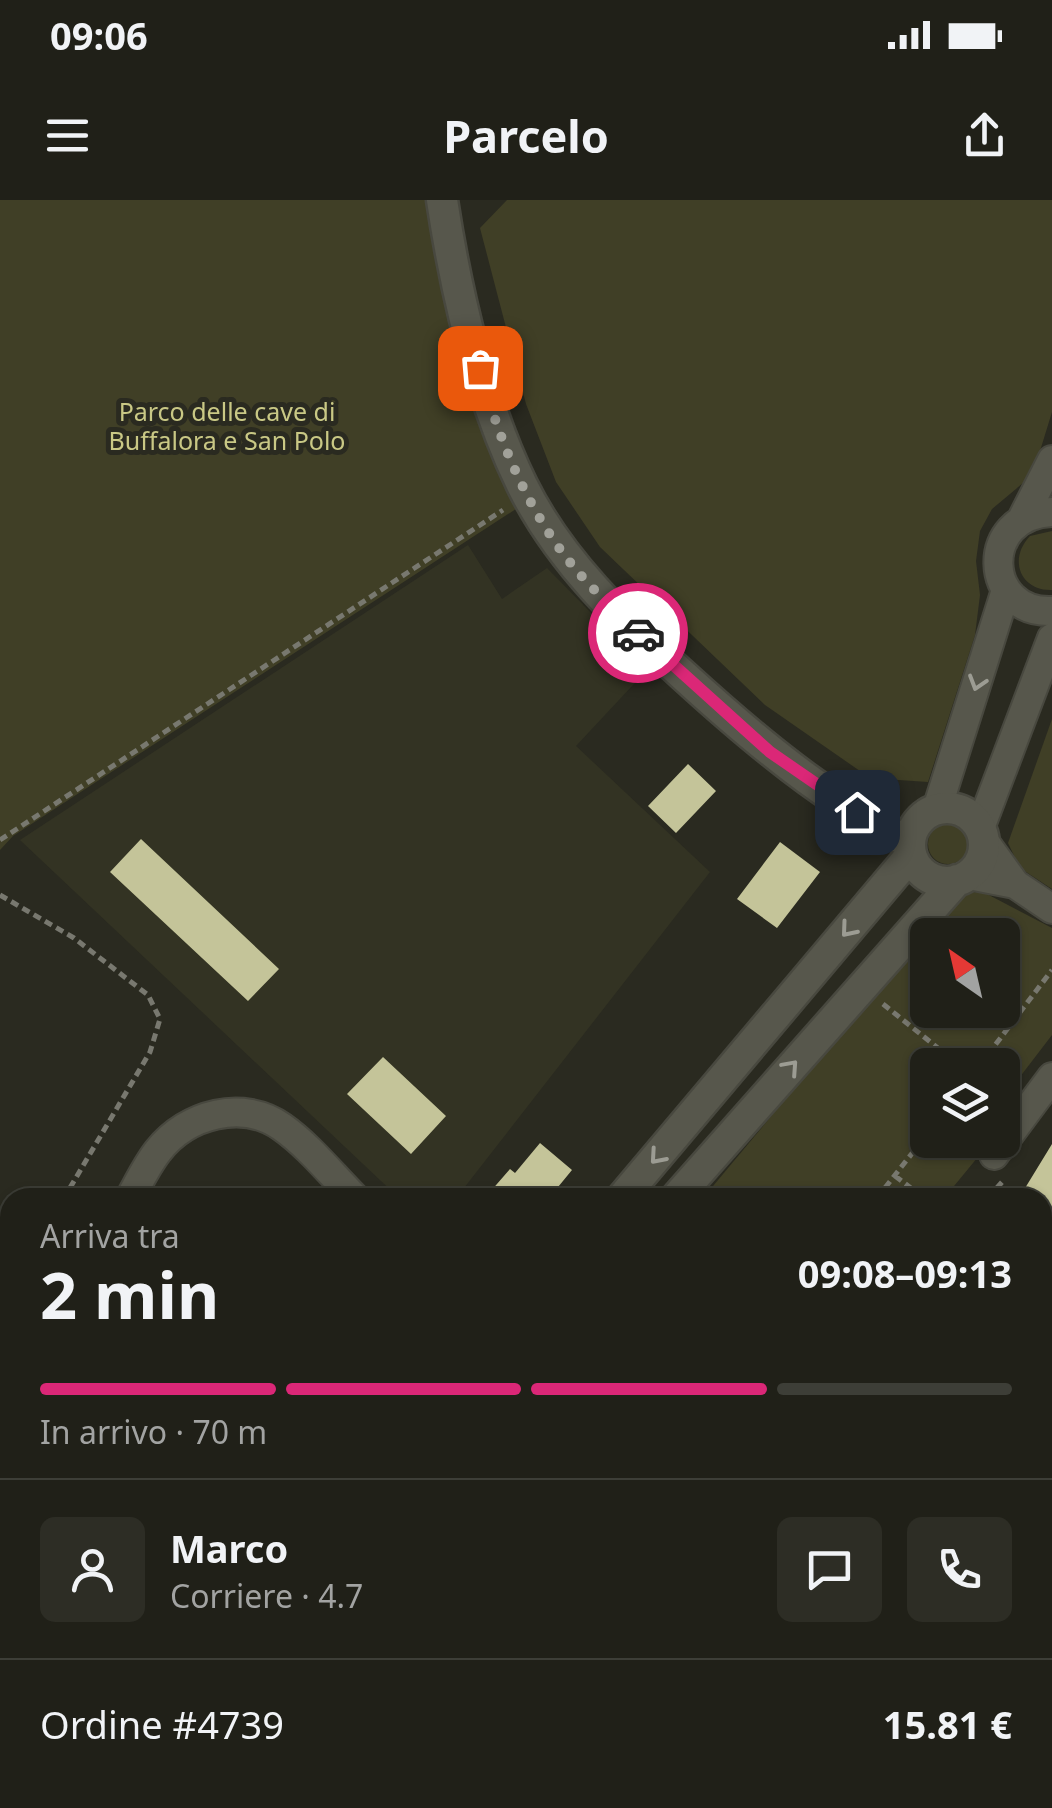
<!DOCTYPE html>
<html lang="it">
<meta charset="utf-8">
<style>
:root{--surface:#202018;--page:#2d2d25;--text:#f1f3f6;--muted:#a2a3a2;--line:#3d3e37;--accent:#db2777}
body{margin:0;font-family:"Noto Sans",sans-serif;background:var(--page);color:var(--text);height:100vh;display:flex;flex-direction:column;font-size:38px;white-space:nowrap}
*{box-sizing:border-box;margin:0}
p{font-size:32px;color:var(--muted)}
.icon{flex:none;width:55px;height:55px;fill:none;stroke:currentColor;stroke-width:2;stroke-linecap:round;stroke-linejoin:round}
.map{position:relative;flex:1;overflow:hidden}
.details{position:absolute;left:0px;top:988px;width:1052px;height:622px;display:flex;flex-direction:column;background:var(--surface);border-radius:30px 30px 0 0;box-shadow:0 2px 8px #0004,0 0 0 2px var(--line)}
.details>*{flex:none}
.needle{width:65px;rotate:326deg}
.fabs{position:absolute;left:910px;top:718px;display:grid;gap:20px}
.fabs a{display:grid;place-items:center;width:110px;height:110px;border-radius:15px;background:var(--surface);box-shadow:0 2px 8px #0004,0 0 0 2px var(--line);font-size:50px}
.pin{position:absolute;display:grid;place-items:center;width:85px;height:85px;color:#fff;margin:-42px;border-radius:20px;box-shadow:0 5px 15px #0006}
.courier{position:absolute;display:grid;place-items:center;width:100px;height:100px;margin:-50px;border:8px solid #db2777;border-radius:50%;background:#fff;color:#222;box-shadow:0 2px 12px #0007}
.headline em{font-style:normal;font-weight:700}
.headline div{display:flex;flex-direction:column-reverse}
.headline{display:flex;align-items:center;justify-content:space-between;height:170px;padding:0 40px}
h1{font-size:65px;font-weight:700;line-height:75px}
.bar{display:grid;grid-template-columns:repeat(4,1fr);gap:15px 10px;align-content:center;height:120px;padding:0 40px}
.bar i{height:12px;border-radius:8px;background:var(--line)}
.bar .current{background:var(--accent)}
.bar p{grid-column:span 4}
.line{display:flex;align-items:center;gap:25px;padding:0 40px;border-top:2px solid var(--line)}
.line div{flex:1}
.round{display:grid;place-items:center;flex:none;width:105px;height:105px;border-radius:15px;background:var(--page)}
.status{display:flex;justify-content:space-between;align-items:center;height:70px;padding:0 50px;background:var(--surface);direction:ltr}
.status svg{height:28px;fill:currentColor}
header{display:flex;justify-content:space-between;align-items:center;height:130px;padding:0 40px;background:var(--surface);font-size:45px;font-weight:700}
.map>svg:first-child{display:block}
.built{fill:#333323}
.green{fill:#403f26;fill-rule:evenodd}
.building{fill:#c4c499}
.lines{fill:none;stroke-linecap:round;stroke-linejoin:round}
.lane-casing{stroke:#48483f;stroke-width:19}
.street-casing{stroke:#48483f;stroke-width:32}
.secondary-casing{stroke:#48483f;stroke-width:35}
.path{stroke:#78786f;stroke-width:5;stroke-dasharray:8 5;stroke-linecap:butt}
.lane{stroke:#57574c;stroke-width:14}
.street{stroke:#57574c;stroke-width:28}
.secondary{stroke:#57574c;stroke-width:30}
.oneway{stroke:#9c9c93}
.done{stroke:#a1a199;stroke-width:10;stroke-dasharray:0 18}
.route{stroke:#db2777;stroke-width:12}
.labels{text-anchor:middle;stroke-width:10;stroke-linejoin:round;paint-order:stroke}
.park-label{font-size:25px;fill:#c9c885;stroke:#2a2a20}
</style>
<div class="status"><b>09:06</b><svg viewBox="0 0 49 12"><path d="M0 12V9h3v3zM5 12V6h3v6zM10 12V3h3v9zM15 12V0h3v12zM26 1h20v11H26zM47 4h2v5h-2z"/></svg></div>
<header><svg class="icon" aria-label="menu" viewBox="0 0 24 24"><path d="M4 6h16M4 12h16M4 18h16"/></svg>Parcelo<svg class="icon" aria-label="share" viewBox="0 0 24 24"><path d="M12 15V3M7 8l5-5 5 5M5 13v7h14v-7"/></svg></header>
<div class="map">
<svg width="1052" height="1608" viewBox="0 0 1052 1608">
<rect width="100%" height="100%" fill="#2a2a20"/>
<path class="built" d="M 468,345 L 502,399 L 547,368 L 647,470 L 576,546 L 710,672 L 457,997 L 399,998 L 20,640 Z"/>
<path class="green" d="M 0,0 L 428,0 L 519,307 L 13,636 L 0,650 Z
M 507,0 L 1052,0 L 1052,212 L 1040,251 L 1023,283 L 992,309 L 980,331 L 976,361 L 980,395 L 975,435 L 928,582 L 870,578 L 765,505 L 600,347 L 556,282 L 526,204 L 480,28 Z
M 1052,331 L 1052,390 C 1020,391 1008,359 1030,336 Z
M 1052,519 L 1052,689 L 1020,668 L 1008,643 Z
M928 644a20 20 0 1 1 40 0a20 20 0 1 1-40 0Z
M 972,692 L 985,693 L 1052,728 L 1052,835 L 1003,899 L 1002,865 L 928,865 L 928,940 L 980,940 L 987,946 L 945,997 L 703,998 L 951,701 ZM 928,735 L 1002,735 L 1002,810 L 928,810 Z
M 179,1600 L 675,1600 L 668,1608 L 172,1608 Z"/>
<path class="building" d="M 688,564 L 716,591 L 676,633 L 648,606 Z
M 141,639 L 279,769 L 248,801 L 110,672 Z
M 780,642 L 820,672 L 777,728 L 737,699 Z
M 383,857 L 446,916 L 411,954 L 347,894 Z
M 540,943 L 572,970 L 549,998 L 497,998 L 490,992 L 510,969 L 515,973 Z
M 1052,944 L 1052,1019 L 1042,1012 L 1042,998 L 1019,998 Z
M 1042,1135 L 1052,1142 L 1052,1288 L 1042,1302 Z
M 0,1432 L 10,1437 L 10,1600 L 31,1600 L 27,1608 L 0,1608 Z
M 1042,1435 L 1052,1442 L 1052,1532 L 1042,1546 Z
M 849,1600 L 865,1600 L 875,1608 L 881,1600 L 968,1600 L 976,1608 L 843,1608 Z"/>
<g class="lines">
<g class="lane-casing">
<path id="lane" d="M 3,1307 L 10,1311
M 0,1417 L 10,1423"/>
</g>
<g class="street-casing">
<path id="street" d="M 1052,312 C 978,315 983,414 1052,411
M 1022,319 L 1052,260
M 937,609 L 1006,390
M 980,628 L 1052,438
M 984,641 L 1015,684 L 1052,709
M 969,675 L 1015,684
M 994,955 L 1052,877
M 130,998 C 139,982 147,965 158,951 C 187,914 243,899 282,927 C 309,946 332,975 355,998
M 0,1098 L 10,1103
M 0,1222 L 10,1204
M 1042,1590 L 1052,1574
M 983,1600 L 992,1608"/>
</g>
<g class="secondary-casing">
<path id="secondary" d="M 442,0 C 456,93 481,201 522,285 C 560,362 622,420 684,476 C 753,539 826,600 910,643
M910 645a37 37 0 1 1 74 0a37 37 0 1 1-74 0Z
M 622,998 L 911,655
M 676,998 L 957,680
M 93,1608 L 100,1600
M 149,1608 L 156,1600"/>
</g>
<path class="path" d="M 0,640 L 503,310
M 0,695 L 74,738 L 148,795 L 160,819 L 150,852 L 64,998
M 883,804 L 959,865
M 980,865 L 1052,770
M 895,976 L 924,998
M 877,998 L 928,933
M 988,998 L 1003,981
M 1042,1083 L 1052,1090"/>
<use href="#lane" class="lane"/>
<use href="#street" class="street"/>
<use href="#secondary" class="secondary"/>
</g>
<defs><path id="oneway-chevron" d="M-2-3.5L2.5 0L-2 3.5" fill="none" stroke-width="1.6" stroke-linecap="round" stroke-linejoin="round" transform="scale(2.5)"/></defs>
<g class="oneway">
<use href="#oneway-chevron" transform="translate(977 483) rotate(107)"/>
<use href="#oneway-chevron" transform="translate(848 730) rotate(130)"/>
<use href="#oneway-chevron" transform="translate(791 867) rotate(-48)"/>
<use href="#oneway-chevron" transform="translate(657 957) rotate(131)"/>
</g>
<g class="lines">
<path class="done" d="M 480,168 C 498,239 529,315 578,372 C 596,393 618,413 638,433"/>
<path class="route" d="M 638,433 L 770,552 L 857,612"/>
</g>
<g class="labels">
<g class="park-label">
<text x="227" y="221">Parco delle cave di<tspan x="227" dy="29">Buffalora e San Polo</tspan></text>
</g>
</g>
</svg>
<div class="fabs">
<a><svg class="needle" viewBox="-14 -14 28 28"><path d="M0-13l5 13h-10z" fill="#e53935"/><path d="M0 13l5-13h-10z" fill="#a2a3a2"/></svg></a>
<a><svg class="icon" aria-label="layers" viewBox="0 0 24 24"><path d="M12 4l9 5-9 5-9-5zM3 14l9 5 9-5"/></svg></a>
</div>
<div class="pin" style="left:480px;top:168px;background:#ea580c"><svg class="icon" aria-label="bag" viewBox="0 0 24 24"><path d="M5 8h14l-1 12H6zM9 8a3 3 0 0 1 6 0"/></svg></div>
<div class="pin" style="left:857px;top:612px;background:#1f2937"><svg class="icon" aria-label="home" viewBox="0 0 24 24"><path d="M3 11l9-7 9 7M6 9v11h12V9"/></svg></div>
<div class="courier" style="left:638px;top:433px"><svg class="icon" aria-label="car" viewBox="0 0 24 24"><path d="M5 17H2v-5l4-1 3-4h7l3 4 3 1v5h-3M9 17h6M6 11h13"/><circle cx="7" cy="17" r="2"/><circle cx="17" cy="17" r="2"/></svg></div>
<section class="details">
<div class="headline"><div><h1>2 min</h1><p>Arriva tra</p></div><em>09:08–09:13</em></div>
<div class="bar"><i class="current"></i><i class="current"></i><i class="current"></i><i></i><p>In arrivo · 70 m</p></div>
<div class="line" style="height:180px"><a class="round"><svg class="icon" aria-label="person" viewBox="0 0 24 24"><circle cx="12" cy="8" r="4"/><path d="M4 21q1-7 8-7t8 7"/></svg></a><div><b>Marco</b><p>Corriere · 4.7</p></div><a class="round"><svg class="icon" aria-label="chat" viewBox="0 0 24 24"><path d="M4 5h16v11H9l-5 4z"/></svg></a><a class="round"><svg class="icon" aria-label="phone" viewBox="0 0 24 24"><path d="M5 4h4l2 5-3 2q2 4 5 5l2-3 5 2v4C11 20 4 13 5 4z"/></svg></a></div>
<div class="line" style="height:130px"><div>Ordine #4739</div><b>15.81 €</b></div>
</section>
</div>
